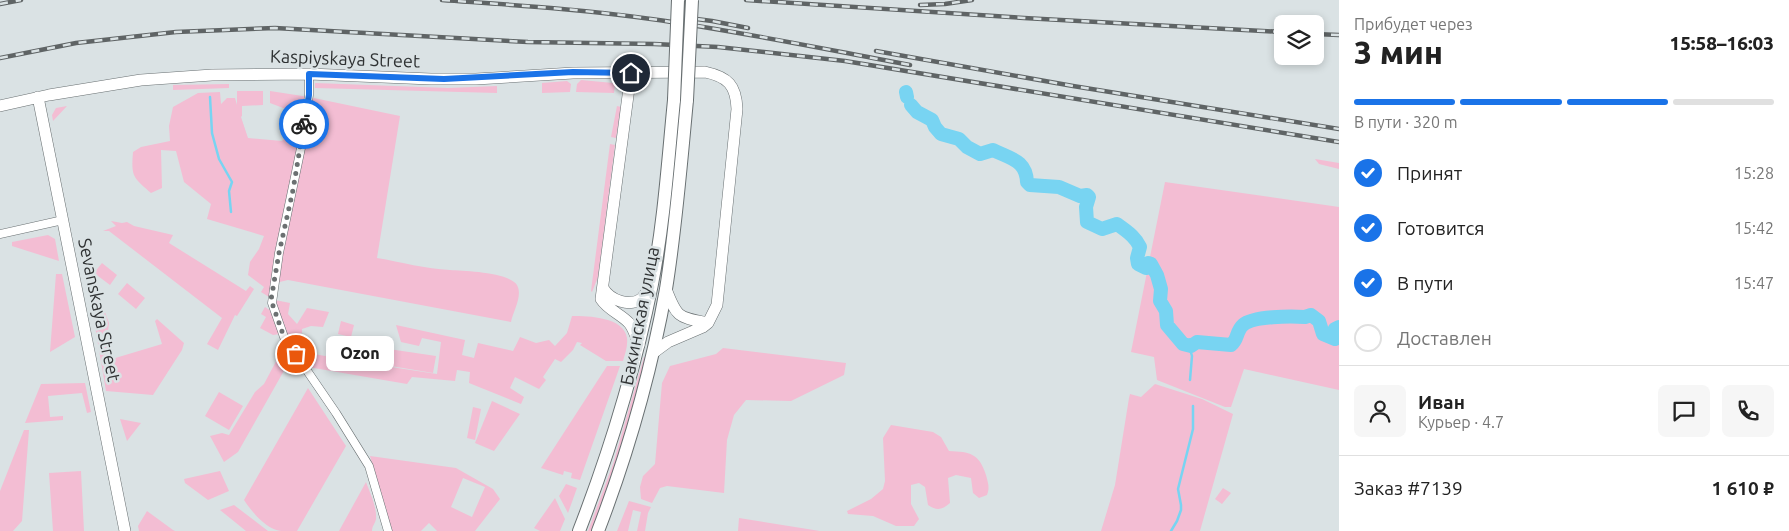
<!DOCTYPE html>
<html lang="ru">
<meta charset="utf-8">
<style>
:root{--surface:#fff;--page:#f6f6f6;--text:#222;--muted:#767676;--line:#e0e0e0;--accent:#1a73e8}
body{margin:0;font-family:Ubuntu,sans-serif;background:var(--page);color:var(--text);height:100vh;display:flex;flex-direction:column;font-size:19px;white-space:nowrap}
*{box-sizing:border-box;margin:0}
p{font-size:16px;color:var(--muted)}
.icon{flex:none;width:28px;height:28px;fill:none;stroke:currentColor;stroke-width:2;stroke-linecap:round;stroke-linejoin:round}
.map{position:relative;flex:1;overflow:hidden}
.panel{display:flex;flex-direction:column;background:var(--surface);width:450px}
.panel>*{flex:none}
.fabs{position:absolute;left:1274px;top:15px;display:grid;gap:10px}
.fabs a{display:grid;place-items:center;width:50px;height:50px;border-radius:8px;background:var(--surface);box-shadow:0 2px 8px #0003;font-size:25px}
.pin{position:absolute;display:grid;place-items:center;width:42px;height:42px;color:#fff;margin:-21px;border:2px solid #fff;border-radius:50%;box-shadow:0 1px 5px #0007}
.courier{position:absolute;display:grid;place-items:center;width:50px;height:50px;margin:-25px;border:4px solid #1a73e8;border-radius:50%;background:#fff;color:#222;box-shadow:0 1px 6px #0007}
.bubble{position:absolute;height:35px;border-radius:8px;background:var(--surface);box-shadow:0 2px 8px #0003;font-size:16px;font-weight:800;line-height:35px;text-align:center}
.headline em{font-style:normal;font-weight:800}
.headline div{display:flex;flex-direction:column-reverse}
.headline{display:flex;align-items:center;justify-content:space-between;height:85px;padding:0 15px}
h1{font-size:32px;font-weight:800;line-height:38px}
.bar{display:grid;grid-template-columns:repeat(4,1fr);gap:8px 5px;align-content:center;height:60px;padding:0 15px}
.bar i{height:6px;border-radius:4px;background:var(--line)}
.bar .selected{background:var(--accent)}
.bar p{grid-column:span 4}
.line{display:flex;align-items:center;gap:12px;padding:0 15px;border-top:1px solid var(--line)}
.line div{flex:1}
.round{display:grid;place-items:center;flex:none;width:52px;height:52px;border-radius:8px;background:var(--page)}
ol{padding:0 15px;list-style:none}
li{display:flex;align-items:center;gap:15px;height:55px}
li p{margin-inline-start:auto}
li .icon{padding:5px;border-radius:50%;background:var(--accent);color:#fff;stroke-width:4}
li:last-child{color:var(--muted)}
li i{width:28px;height:28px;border:2px solid var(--line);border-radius:50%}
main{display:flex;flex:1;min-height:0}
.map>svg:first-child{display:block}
.green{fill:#f3bdd3;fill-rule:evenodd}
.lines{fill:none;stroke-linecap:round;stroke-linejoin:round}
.stream{stroke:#78d4f2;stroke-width:2.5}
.river{stroke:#78d4f2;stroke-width:14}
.street-casing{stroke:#697072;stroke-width:9}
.secondary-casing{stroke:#697072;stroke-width:12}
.primary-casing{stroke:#697072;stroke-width:14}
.street{stroke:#fff;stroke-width:8}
.secondary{stroke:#fff;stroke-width:11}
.primary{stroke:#fff;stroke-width:12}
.rail-casing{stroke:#5f6465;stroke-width:4.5}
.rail{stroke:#dae2e4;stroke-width:2.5;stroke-dasharray:8;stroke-linecap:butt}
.primary-bridge-casing{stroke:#697072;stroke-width:14;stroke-linecap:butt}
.primary-bridge{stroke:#fff;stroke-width:12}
.done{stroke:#6b7071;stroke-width:5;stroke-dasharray:0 9}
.route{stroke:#1a73e8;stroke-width:6}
.labels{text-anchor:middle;stroke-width:5;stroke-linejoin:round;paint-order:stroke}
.street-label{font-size:18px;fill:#2f3233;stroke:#dae2e4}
</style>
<main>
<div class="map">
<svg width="1339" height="531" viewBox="0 0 1339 531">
<rect width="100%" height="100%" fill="#dae2e4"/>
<path class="green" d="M 581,80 L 613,83 L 615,84 L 614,93 L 576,92 L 577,84 Z
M 567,81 L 571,84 L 570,92 L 542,93 L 542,83 Z
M 315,83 L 448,88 L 497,86 L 497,93 L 315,88 Z
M 229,84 L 229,88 L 173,90 L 173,85 Z
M 237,91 L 263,91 L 263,105 L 242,106 L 242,116 L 241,117 L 248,138 L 282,141 C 293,131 291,124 291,111 L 270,103 L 270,91 L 309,97 L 400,116 L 377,258 C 401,262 426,269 450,270 C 465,271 508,272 517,285 C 523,296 513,311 511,322 L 288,280 L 271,284 L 269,297 L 261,292 L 264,287 L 248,275 L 250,262 L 259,249 L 264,236 L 207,219 L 211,204 L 184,182 L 176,151 L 161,150 L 162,188 L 151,193 C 133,177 131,177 133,152 L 141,147 L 170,141 L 169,126 L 173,107 L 198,93 L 220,92 L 221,104 L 227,98 L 235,98 L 237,105 Z
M 67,106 L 53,121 L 52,115 L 56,108 Z
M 617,106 L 621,107 L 616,138 L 611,137 Z
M 610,144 L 615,145 L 598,277 L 592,292 L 591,291 Z
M 1315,159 L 1339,163 L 1339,169 L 1319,164 Z
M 1165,182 L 1339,207 L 1339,390 L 1244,369 L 1231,407 L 1225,407 L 1157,380 L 1154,357 L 1131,352 Z
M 111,221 L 122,223 L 127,222 L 134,226 L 173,235 L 169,243 L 246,291 L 250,286 L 254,289 L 237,316 L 235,315 L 218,350 L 207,344 L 222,318 L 109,231 L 103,231 L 116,226 Z
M 48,235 L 55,239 L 59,261 L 12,246 L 12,242 Z
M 102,263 L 117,275 L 110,285 L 94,273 Z
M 56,274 L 62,274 L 75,337 L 50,352 Z
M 127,283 L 145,298 L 136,309 L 118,294 Z
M 93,294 L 102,304 L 109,323 L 107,339 L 112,359 L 162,344 L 155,321 L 157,319 L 184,343 L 182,350 L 153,395 L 106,391 L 90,297 Z
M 275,300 L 290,303 L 288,314 L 297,324 L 307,308 L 329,312 L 323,327 L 311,326 L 302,329 L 302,333 L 288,337 Z
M 265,307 L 271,311 L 280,334 L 273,335 L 260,328 L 266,317 L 261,314 Z
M 572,316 C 589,316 624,317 627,338 C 628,346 625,354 623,361 L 606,361 L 580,345 L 582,343 L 577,342 L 573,350 L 561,362 L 555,359 L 543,377 L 546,380 L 539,389 L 515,377 L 510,388 L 524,397 L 521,404 L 469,383 L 470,372 L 457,370 L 455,381 L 412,377 L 407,384 L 308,367 L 303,356 L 309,353 L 325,356 L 350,348 L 372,345 L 377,350 L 378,365 L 437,374 L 441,342 L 422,338 L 419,346 L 401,342 L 396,325 L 465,340 L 462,355 L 474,358 L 478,343 L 513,351 L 520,337 L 536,343 L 549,340 L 555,346 L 567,333 Z
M 341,321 L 354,325 L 351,337 L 338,334 Z
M 382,348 L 436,356 L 433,373 L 379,364 Z
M 723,348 L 846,363 L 844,375 L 791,401 L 746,400 L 734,415 L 727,440 L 724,493 L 667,486 L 660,488 L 652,503 L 641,499 L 640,487 L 643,476 L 655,464 L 662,383 L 670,366 L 716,354 Z
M 280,354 L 290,360 L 238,452 L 224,462 L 210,436 L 222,433 L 229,435 L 255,392 L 264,384 Z
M 644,357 L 647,357 L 616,465 L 592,531 L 588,531 L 613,464 Z
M 607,366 L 620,366 L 580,480 L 571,478 L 572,473 L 564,471 L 563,475 L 541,468 Z
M 85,383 L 91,412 L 87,413 L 82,393 L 48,396 L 50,417 L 63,416 L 63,420 L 25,423 L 41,384 Z
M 1155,384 L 1202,399 L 1233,414 L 1200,531 L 1101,531 L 1115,485 L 1129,398 L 1130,394 L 1141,397 Z
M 308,388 L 346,446 L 297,531 C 292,531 286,531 281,531 C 266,529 252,512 244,500 Z
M 219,392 L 243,406 L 229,430 L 205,416 Z
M 492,401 L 520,414 L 494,451 L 475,443 Z
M 473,407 L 481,409 L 475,440 L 467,438 Z
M 120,419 L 141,423 L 127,441 Z
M 891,425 L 933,432 L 941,437 L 949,451 C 970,452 979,453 986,475 C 988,483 990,487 987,495 L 979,498 L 973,493 L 971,478 L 956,475 L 948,478 L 950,503 C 942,510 937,511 928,505 L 925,487 L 919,483 L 911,485 L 911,504 L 919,519 L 914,526 L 896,526 L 873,516 L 848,514 L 847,511 L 871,499 L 883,489 L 885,481 L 883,438 Z
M 24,430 L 29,430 L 22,521 L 13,531 L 0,531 L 0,491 Z
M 370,456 L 456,468 L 493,489 L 500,499 L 475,531 L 437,531 L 429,523 L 421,531 L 392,531 ZM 463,478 L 485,487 L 472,517 L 451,507 Z
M 81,471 L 84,531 L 53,531 L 49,473 Z
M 220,471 L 229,491 L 208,500 L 185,483 L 184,479 Z
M 366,482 C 370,493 377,507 376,519 C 375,524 372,526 372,531 L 339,531 Z
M 566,484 L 577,488 L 568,513 L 559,496 Z
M 1223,488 L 1231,493 L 1222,504 L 1215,499 Z
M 555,498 L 565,519 L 560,531 L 540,531 L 534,528 Z
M 629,501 L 651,507 L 648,513 L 645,531 L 637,531 L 641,512 L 633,510 L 628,531 L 617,531 Z
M 234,505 L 268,531 L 246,531 L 220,510 Z
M 147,511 L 173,530 L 175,531 L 139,531 L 138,526 Z
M 739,518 L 820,531 L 738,531 Z"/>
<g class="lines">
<path class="stream" d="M 210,97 L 212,133 L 219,159 L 232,182 L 229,191 L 231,212
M 1190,380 L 1192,356 L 1190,349 L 1191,346
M 1171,531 L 1177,521 L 1181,510 L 1181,505 L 1178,489 L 1193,429 L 1193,406"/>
<path class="river" d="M 906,92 L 907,97
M 911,105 L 917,112 L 932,120 L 935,127 L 941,134 L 959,139 L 967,147 L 980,154 L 993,150 C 1011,159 1026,160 1027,182 L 1030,185 L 1059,187 L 1080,196 L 1087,195 L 1089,197 L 1086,207 L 1087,222 L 1102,229 L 1117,224 C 1126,231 1135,236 1140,247 L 1137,258 L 1138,264 L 1146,268 L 1148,263 L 1151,264 L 1157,275 L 1161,289 L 1160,301 L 1166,311 L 1167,325 L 1183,344 L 1191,346 L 1197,342 L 1231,345 C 1238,340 1236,331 1243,325 C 1253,316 1291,316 1305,317 L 1311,315 L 1319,321 L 1323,334 L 1335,339 L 1336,333 L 1335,329 L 1339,327"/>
<g class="street-casing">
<path id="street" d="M 309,74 L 309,95 L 301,148 L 279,253 L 272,303 L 284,337 L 336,413 L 369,466 L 388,531
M 0,234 L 63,220"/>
</g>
<g class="secondary-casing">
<path id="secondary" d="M 631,73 L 601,299 C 608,310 621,314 629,323 C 634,329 636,337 639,345
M 38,97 L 125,531
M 0,106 L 49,95 L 141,80 L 212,75 L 309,74 L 431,79 L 476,79 L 573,73 L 705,72 C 728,77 736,85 737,109 L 717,305 L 708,323 L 703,327 L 668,342 L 653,353
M 603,288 C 610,300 630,308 642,298 C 646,294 649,289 651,284
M 666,289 C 677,318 678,317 708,323"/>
</g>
<g class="primary-casing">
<path id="primary" d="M 579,531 C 610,451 635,369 652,284 C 664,223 668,161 674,100
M 598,531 C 628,453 651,372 666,289 C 676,227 681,163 687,100"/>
</g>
<use href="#street" class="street"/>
<use href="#secondary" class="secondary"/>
<use href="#primary" class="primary"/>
<g class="rail-casing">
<path id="rail" d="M 442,0 C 512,5 582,9 651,19 C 738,31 824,49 910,65
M 746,0 L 1024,18 L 1282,32
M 0,4 L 21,0
M 920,5 L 945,4 L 972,0
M 681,17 L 712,21 L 748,28
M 1315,34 L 1339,35
M 876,51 L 1073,86 L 1339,129
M 0,58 L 76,43 L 176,32 L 275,28 L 528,42 L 654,44 L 718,47 L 845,61 L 1339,142"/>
</g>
<use href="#rail" class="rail"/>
<g class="primary-bridge-casing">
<path id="primary-bridge" d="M 674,100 L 678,0
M 687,100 L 692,0"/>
</g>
<use href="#primary-bridge" class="primary-bridge"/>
</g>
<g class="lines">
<path class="done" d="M 296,354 L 284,337 L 271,300 L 279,253 L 293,190 L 304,124"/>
<path class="route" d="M 304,124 L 309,95 L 309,74 L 444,79 L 573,72 L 631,73"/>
</g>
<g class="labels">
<g class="street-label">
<text transform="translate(345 59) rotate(2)" y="6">Kaspiyskaya Street</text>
<text transform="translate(99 310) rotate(78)" y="6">Sevanskaya Street</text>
<text transform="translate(640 316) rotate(-79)" y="6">Бакинская улица</text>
</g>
</g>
</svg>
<div class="fabs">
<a><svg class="icon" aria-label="layers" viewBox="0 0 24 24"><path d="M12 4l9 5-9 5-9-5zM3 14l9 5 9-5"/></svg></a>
</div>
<div class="pin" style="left:296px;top:354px;background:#ea580c"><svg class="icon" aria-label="bag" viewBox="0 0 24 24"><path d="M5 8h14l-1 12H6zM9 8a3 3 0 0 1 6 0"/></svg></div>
<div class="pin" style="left:631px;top:73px;background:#1f2937"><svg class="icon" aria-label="home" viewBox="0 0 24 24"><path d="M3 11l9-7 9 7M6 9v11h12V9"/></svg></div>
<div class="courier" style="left:304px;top:124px"><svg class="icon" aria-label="bike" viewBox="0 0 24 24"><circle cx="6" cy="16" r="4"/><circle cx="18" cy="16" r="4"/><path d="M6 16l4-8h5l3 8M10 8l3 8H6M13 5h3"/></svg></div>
<div class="bubble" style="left:326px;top:336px;width:68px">Ozon</div>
</div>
<section class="panel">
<div class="headline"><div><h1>3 мин</h1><p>Прибудет через</p></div><em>15:58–16:03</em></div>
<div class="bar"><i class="selected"></i><i class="selected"></i><i class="selected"></i><i></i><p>В пути · 320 m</p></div>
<ol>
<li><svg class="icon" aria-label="check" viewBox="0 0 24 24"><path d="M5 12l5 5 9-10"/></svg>Принят<p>15:28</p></li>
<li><svg class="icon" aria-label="check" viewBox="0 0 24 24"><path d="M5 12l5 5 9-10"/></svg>Готовится<p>15:42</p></li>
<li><svg class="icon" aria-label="check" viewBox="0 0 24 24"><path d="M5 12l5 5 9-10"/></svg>В пути<p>15:47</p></li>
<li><i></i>Доставлен</li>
</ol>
<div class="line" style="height:90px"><a class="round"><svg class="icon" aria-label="person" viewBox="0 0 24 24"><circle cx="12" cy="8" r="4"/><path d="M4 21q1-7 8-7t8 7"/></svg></a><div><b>Иван</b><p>Курьер · 4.7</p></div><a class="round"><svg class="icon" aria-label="chat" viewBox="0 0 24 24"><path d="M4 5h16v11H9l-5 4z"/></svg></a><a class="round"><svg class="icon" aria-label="phone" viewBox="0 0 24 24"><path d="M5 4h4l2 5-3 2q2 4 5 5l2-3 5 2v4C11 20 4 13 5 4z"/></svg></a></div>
<div class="line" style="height:65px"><div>Заказ #7139</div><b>1 610 ₽</b></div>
</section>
</main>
